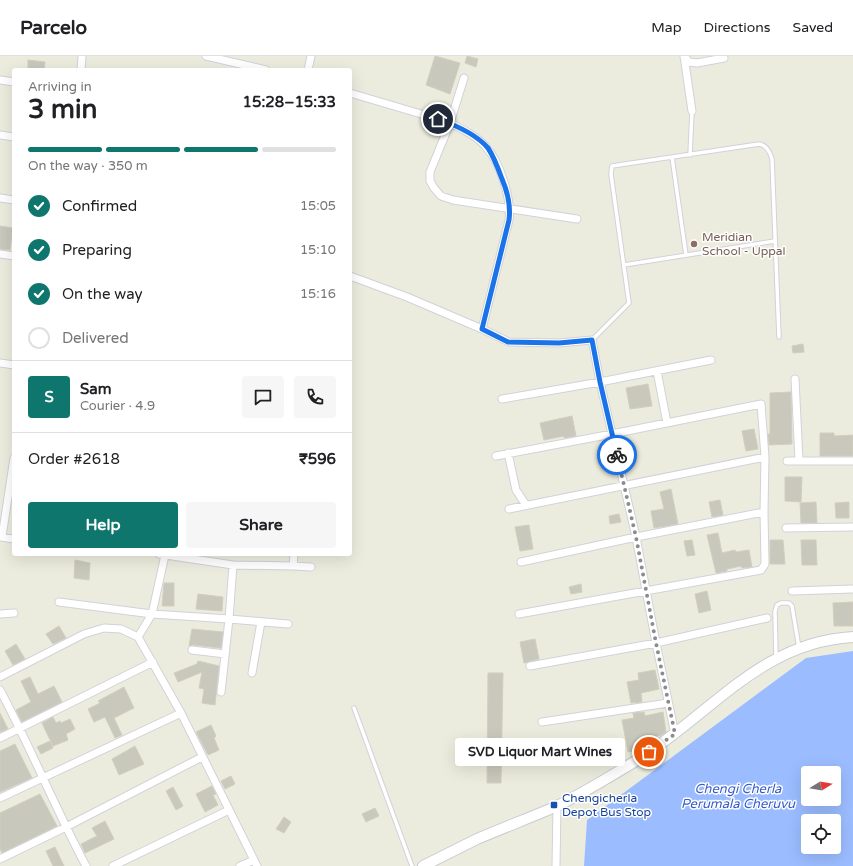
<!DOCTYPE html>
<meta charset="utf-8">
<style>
:root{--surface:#fff;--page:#f6f6f6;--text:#202124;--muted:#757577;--line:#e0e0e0;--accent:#0f766e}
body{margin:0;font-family:"Varela Round",sans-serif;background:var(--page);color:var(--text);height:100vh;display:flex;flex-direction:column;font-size:15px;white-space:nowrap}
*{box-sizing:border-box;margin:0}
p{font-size:13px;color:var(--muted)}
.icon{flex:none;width:22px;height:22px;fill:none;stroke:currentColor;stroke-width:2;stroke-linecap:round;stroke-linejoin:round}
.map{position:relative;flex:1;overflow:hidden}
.details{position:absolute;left:12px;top:12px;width:340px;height:488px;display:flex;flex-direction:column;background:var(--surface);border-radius:4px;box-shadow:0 4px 16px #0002}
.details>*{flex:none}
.needle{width:26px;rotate:79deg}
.buttons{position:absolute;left:801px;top:710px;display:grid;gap:8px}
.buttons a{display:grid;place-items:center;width:40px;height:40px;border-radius:4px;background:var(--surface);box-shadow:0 4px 16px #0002;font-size:20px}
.pin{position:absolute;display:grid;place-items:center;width:34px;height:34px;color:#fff;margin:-17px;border:2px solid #fff;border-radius:50%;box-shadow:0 1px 4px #0007}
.courier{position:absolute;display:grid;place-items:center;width:40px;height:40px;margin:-20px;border:3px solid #1a73e8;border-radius:50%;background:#fff;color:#222;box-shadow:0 1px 5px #0007}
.bubble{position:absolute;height:28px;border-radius:4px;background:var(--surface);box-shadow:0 4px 16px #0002;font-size:13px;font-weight:700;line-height:28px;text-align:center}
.overview em{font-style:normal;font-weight:700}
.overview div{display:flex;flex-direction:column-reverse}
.overview{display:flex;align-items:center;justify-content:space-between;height:68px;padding:0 16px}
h1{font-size:26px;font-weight:700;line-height:30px}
.bar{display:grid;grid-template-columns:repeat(4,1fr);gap:6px 4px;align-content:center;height:48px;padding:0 16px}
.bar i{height:5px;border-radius:3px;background:var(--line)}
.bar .selected{background:var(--accent)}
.bar p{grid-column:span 4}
.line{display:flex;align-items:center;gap:10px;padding:0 16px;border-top:1px solid var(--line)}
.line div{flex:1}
.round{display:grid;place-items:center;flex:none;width:42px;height:42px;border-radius:4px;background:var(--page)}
ol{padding:0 16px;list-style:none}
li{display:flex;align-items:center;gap:12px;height:44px}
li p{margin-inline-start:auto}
li .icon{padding:4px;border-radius:50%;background:var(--accent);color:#fff;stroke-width:4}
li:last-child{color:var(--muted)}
li i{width:22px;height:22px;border:2px solid var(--line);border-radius:50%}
.button{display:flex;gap:8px;margin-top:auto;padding:8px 16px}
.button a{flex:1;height:46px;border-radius:4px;background:var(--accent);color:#fff;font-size:16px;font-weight:700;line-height:46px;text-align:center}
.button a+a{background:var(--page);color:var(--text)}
header{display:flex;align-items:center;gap:24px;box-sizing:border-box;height:56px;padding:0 20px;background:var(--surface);border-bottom:1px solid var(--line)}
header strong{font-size:19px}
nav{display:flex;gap:22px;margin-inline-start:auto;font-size:14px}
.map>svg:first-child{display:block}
.water{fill:#9bbcff;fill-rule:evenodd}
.building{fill:#c9c8bd;stroke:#d1cfbc}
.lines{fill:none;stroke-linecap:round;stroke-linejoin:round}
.lane-casing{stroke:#d1d2da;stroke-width:5.5}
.street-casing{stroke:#d1d2da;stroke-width:9}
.secondary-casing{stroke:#c9cbd4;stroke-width:12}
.lane{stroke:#fff;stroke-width:3.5}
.street{stroke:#fff;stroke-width:7}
.secondary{stroke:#fff;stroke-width:10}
.done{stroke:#8b8c8d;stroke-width:4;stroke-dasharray:0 7.2}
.route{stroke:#1a73e8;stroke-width:5}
.education-dot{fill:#8d6e63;stroke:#fff;stroke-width:1.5}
.transit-dot{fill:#1a4fb4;stroke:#fff;stroke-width:1.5}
.labels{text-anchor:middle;stroke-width:3;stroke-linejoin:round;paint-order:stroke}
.education-label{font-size:12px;fill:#785e54;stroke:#fff;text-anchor:start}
.transit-label{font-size:12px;fill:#164399;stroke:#fff;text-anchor:start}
.water-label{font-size:13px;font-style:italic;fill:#375cc9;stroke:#fff}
</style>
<header>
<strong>Parcelo</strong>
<nav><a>Map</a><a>Directions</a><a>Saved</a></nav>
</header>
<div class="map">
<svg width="853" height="810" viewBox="0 0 853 810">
<rect width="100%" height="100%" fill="#ececde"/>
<path class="water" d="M 853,595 L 853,810 L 584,810 L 587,764 L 806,602 ZM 808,717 L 834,717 L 834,743 L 808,743 ZM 808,765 L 834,765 L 834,791 L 808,791 Z"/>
<path class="building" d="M 435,0 L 460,7 L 450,38 L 426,29 Z
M 467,0 L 478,3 L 476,11 L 465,7 Z
M 28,4 L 45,6 L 44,14 L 28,14 Z
M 0,170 L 13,172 L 10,194 L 0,193 Z
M 803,288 L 804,296 L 793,297 L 792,290 Z
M 648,328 L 652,350 L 630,353 L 626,332 Z
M 791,336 L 792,388 L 769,389 L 768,378 L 770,378 L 770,337 Z
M 572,360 L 576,380 L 564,382 L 564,380 L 544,384 L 540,367 Z
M 754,373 L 758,393 L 746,395 L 742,375 Z
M 820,377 L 834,377 L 834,380 L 853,379 L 853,400 L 820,400 Z
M 785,421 L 802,421 L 801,446 L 785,445 Z
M 671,433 L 678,468 L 654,472 L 651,455 L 664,453 L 660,436 Z
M 720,444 L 723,459 L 712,461 L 709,446 Z
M 816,446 L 817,467 L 801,467 L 800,447 Z
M 849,446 L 849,462 L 836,462 L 835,447 Z
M 619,458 L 621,466 L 610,468 L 609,460 Z
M 529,469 L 533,493 L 520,495 L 515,471 Z
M 718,477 L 722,497 L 735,494 L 736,496 L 749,494 L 752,511 L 742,512 L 741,510 L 727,513 L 727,515 L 716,517 L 707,479 Z
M 692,484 L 695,499 L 687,500 L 684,485 Z
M 770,484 L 783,484 L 785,508 L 770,508 Z
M 801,484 L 816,484 L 817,509 L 802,509 Z
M 75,504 L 90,507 L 89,524 L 74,522 Z
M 164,527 L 174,527 L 174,550 L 162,550 Z
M 581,528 L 582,536 L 571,538 L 569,531 Z
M 707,535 L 711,554 L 699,557 L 695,538 Z
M 198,538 L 223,541 L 222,555 L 196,553 Z
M 853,546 L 853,570 L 834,570 L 833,547 Z
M 59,570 L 66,582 L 53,588 L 46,578 Z
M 192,573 L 223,576 L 221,592 L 193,589 L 189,590 Z
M 535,583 L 539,603 L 524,607 L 520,586 Z
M 16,588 L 25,603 L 13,609 L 5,595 Z
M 198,605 L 219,610 L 215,649 L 202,647 L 204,633 L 199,632 L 202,616 L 178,626 L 174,617 L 197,608 Z
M 655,614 L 659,633 L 641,637 L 642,646 L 631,647 L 627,626 L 639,624 L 638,617 Z
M 488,617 L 503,617 L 501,727 L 487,727 Z
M 30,621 L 38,638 L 54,630 L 62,646 L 22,666 L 16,654 L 31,646 L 21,625 Z
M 124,631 L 134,652 L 114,662 L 122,679 L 115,682 L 105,661 L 94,666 L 88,653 L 100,647 L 98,645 Z
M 644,656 L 645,660 L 663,656 L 666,676 L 662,679 L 641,683 L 642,693 L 628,696 L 622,664 L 634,662 L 633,657 Z
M 0,657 L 8,673 L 0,676 Z
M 53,661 L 56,667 L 60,665 L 61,667 L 70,663 L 75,673 L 66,678 L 68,684 L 53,690 L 42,667 Z
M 211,669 L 216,680 L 214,682 L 219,694 L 208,699 L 196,676 Z
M 50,685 L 53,692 L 41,698 L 37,691 Z
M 15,688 L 32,722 L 0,736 L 0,695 Z
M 135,690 L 144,708 L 119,719 L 112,703 Z
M 231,720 L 235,728 L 225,733 L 221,725 Z
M 212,730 L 216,738 L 213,739 L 218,749 L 205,756 L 196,738 Z
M 173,731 L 183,750 L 176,754 L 166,735 Z
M 40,738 L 57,770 L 2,797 L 0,793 L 0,757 Z
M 375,752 L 379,760 L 366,766 L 362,758 Z
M 284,761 L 291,766 L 284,777 L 276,773 Z
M 105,765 L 114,783 L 85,797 L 81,788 L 97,780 L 92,772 Z
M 55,791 L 64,810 L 53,810 L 46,795 Z"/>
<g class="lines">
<g class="lane-casing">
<path id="lane" d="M 690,99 L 692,55
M 672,101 L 686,199
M 624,209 L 775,185
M 592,284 L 629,247 L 611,118 L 612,110 L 759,88 C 767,89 770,96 772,103 L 779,281
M 776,601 L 775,555 L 777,549 L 781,547 L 789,547 L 792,550 L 799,592
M 354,652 L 412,810"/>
</g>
<g class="street-casing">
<path id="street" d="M 206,0 L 266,14
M 684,0 L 692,55
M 684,0 L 689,6 L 697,7 L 724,2
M 81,14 L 82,0
M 308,14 L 311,0
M 0,24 L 14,26
M 350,37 L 438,63 L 450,67 L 464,22
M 0,79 L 14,81
M 0,142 L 14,144
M 0,198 L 14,200
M 350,220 L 407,241 L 482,273 L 509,286 L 559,287 L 592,284 L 600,326 L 636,481 L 656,587 L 675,678
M 482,273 L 509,164 C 512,144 500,106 486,91 C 477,80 462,73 450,67 L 430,116 L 430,125 L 434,132 L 441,140 L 453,144 L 577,163
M 0,307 L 14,309
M 657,315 L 667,367
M 795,323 L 799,404
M 502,343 L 600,326 L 711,304
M 508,397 L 516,434 L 526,449
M 496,400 L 612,378 L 761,348 L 765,401 L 764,456 L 636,481 L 521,506
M 787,405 L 853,405
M 509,453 L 765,401
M 786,472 L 853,471
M 0,481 L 14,483
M 2,481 L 14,402
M 159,498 L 233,509 L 293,510 L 294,498
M 293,510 L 311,511
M 792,535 L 853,533
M 59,546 L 152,558 L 229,563 L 233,509
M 0,558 L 14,557
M 519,558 L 761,514 L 765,508 L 764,456
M 138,581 L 152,558 L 165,499
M 192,594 L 225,598
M 530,610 L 656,587 L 767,562
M 252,617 L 261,566
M 0,621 L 84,578 L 104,572 L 121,573 L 138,581 L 181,657 L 257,810
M 0,634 C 31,692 55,752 86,810
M 221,636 L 229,563 L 288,568
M 542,666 L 668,647
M 0,682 L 153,606
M 0,742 L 181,657
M 0,803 L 66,771 L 202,701
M 113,810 L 229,754
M 240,810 L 254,804
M 556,810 L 557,750"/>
</g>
<g class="secondary-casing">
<path id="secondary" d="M 423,810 C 441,801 459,792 477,783 C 503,772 529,762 555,751 C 582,738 609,721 634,706 C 709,661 759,586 853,581"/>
</g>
<use href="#lane" class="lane"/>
<use href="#street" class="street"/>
<use href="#secondary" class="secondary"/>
</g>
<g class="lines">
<path class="done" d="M 617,399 L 636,481 L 656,587 L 675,678 L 649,696"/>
<path class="route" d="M 438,63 C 455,69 476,78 488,92 C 494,101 498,112 502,123 C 508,137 511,149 509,164 L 482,273 L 508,286 L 559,287 L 592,284 L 600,326 L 617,399"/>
</g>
<circle class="education-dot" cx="694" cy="188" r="4"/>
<rect class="transit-dot" x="550" y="745" width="8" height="8" rx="2"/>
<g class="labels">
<g class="education-label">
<text x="702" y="185">Meridian<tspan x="702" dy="14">School - Uppal</tspan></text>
</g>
<g class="transit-label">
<text x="562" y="746">Chengicherla<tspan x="562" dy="14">Depot Bus Stop</tspan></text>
</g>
<g class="water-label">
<text x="738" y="737">Chengi Cherla<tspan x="738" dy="15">Perumala Cheruvu</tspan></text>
</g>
</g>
</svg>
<div class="buttons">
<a><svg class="needle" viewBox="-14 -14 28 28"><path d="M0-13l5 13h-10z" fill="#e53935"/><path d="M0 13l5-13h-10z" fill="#757577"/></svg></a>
<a><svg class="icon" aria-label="locate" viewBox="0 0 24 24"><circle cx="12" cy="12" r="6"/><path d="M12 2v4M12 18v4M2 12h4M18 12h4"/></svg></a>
</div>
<div class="pin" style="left:649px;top:696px;background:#ea580c"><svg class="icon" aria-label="bag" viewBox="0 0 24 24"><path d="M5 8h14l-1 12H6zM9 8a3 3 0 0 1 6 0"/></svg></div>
<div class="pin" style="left:438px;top:63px;background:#1f2937"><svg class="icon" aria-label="home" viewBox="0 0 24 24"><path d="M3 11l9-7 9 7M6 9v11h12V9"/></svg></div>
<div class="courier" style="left:617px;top:399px"><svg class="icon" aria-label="bike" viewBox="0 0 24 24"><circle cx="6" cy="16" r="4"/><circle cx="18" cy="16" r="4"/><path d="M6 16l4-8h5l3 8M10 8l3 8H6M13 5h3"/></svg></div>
<div class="bubble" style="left:455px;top:682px;width:170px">SVD Liquor Mart Wines</div>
<section class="details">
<div class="overview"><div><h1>3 min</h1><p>Arriving in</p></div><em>15:28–15:33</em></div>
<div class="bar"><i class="selected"></i><i class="selected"></i><i class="selected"></i><i></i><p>On the way · 350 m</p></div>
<ol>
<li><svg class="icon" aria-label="check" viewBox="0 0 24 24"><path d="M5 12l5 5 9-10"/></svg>Confirmed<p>15:05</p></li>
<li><svg class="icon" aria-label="check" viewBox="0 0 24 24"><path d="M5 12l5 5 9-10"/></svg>Preparing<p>15:10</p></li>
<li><svg class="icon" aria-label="check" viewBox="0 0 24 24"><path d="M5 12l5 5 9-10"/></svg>On the way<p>15:16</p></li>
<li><i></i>Delivered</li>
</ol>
<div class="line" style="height:72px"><b class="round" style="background:var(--accent);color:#fff">S</b><div><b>Sam</b><p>Courier · 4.9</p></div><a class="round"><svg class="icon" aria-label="chat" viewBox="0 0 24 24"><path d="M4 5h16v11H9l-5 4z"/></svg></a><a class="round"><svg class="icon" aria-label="phone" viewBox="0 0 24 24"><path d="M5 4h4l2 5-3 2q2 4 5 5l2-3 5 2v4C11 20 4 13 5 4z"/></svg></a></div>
<div class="line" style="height:52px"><div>Order #2618</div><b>₹596</b></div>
<div class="button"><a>Help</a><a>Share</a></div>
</section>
</div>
